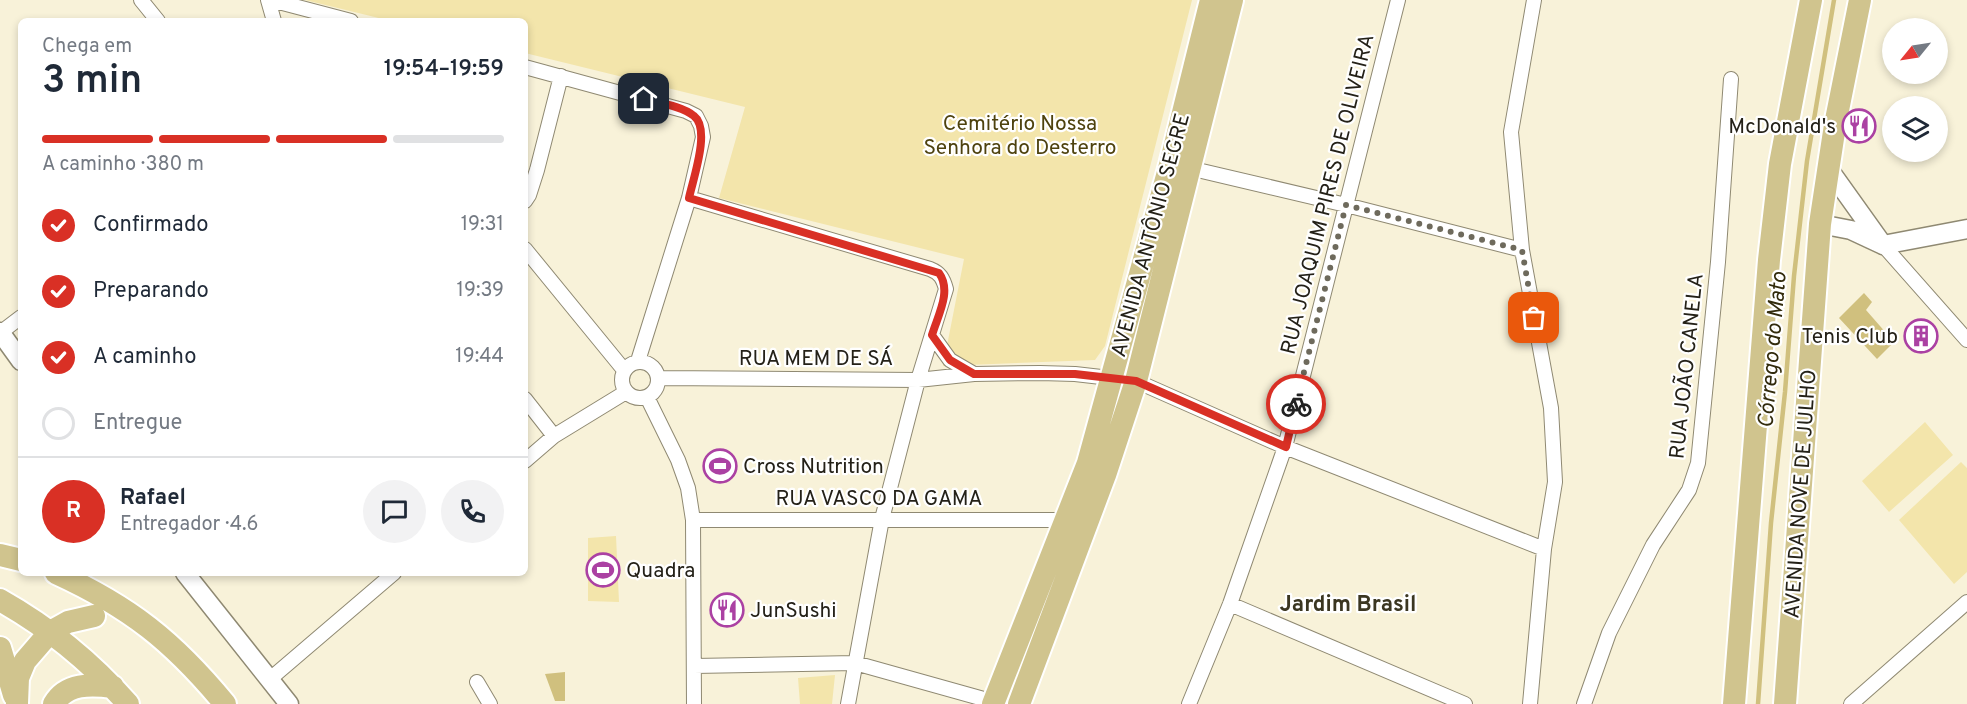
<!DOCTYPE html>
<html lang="pt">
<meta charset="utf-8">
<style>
:root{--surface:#fff;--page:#f2f2f3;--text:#1f2937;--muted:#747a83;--line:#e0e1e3;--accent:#d93025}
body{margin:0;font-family:Overpass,sans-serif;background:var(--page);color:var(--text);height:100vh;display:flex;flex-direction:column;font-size:22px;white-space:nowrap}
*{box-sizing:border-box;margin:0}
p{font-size:20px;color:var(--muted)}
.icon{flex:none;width:33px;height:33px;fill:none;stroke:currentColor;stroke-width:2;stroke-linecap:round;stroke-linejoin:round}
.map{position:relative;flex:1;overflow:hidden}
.details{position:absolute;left:18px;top:18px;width:510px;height:558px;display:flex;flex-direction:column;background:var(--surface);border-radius:9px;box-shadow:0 3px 9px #0003}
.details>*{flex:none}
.needle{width:39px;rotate:240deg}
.buttons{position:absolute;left:1882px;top:18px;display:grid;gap:12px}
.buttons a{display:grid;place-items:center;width:66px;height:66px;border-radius:50%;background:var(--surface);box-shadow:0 3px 9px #0003;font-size:30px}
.pin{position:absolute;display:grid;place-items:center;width:51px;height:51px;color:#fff;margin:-26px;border-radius:12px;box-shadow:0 3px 9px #0006}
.courier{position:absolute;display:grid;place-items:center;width:60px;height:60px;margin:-30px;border:4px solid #d93025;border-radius:50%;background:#fff;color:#222;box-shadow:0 2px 8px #0007}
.overview em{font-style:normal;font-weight:600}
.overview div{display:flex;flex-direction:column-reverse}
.overview{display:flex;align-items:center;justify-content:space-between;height:102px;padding:0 24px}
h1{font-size:39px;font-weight:600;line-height:45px}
.bar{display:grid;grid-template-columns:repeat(4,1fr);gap:9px 6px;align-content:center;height:72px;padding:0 24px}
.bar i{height:8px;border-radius:4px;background:var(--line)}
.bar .active{background:var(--accent)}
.bar p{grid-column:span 4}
.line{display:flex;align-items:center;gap:15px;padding:0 24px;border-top:2px solid var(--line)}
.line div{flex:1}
.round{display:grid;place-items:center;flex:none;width:63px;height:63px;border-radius:32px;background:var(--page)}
ol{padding:0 24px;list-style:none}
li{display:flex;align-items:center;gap:18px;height:66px}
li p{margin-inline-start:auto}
li .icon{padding:6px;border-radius:50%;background:var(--accent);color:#fff;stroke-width:4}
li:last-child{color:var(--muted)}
li i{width:33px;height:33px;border:3px solid var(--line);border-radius:50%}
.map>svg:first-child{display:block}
.green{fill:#f3e5ab}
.forest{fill:#d0c07e}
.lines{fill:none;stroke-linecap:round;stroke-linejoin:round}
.stream{stroke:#d0c07e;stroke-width:4.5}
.minor-casing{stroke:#8f8972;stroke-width:16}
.tertiary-casing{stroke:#8f8972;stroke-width:21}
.primary-casing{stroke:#fff;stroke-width:26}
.minor{stroke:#fff;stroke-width:14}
.tertiary{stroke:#fff;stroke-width:18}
.primary{stroke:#d0c48e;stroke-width:22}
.done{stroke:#6e6a5c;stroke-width:6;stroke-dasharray:0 10.8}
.route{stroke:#d93025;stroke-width:8}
.labels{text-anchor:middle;stroke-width:4.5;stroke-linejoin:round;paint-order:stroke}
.park-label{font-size:21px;fill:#4e420e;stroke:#fff}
.poi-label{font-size:21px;fill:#242118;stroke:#fff;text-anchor:start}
.street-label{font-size:21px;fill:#242118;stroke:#fff}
.water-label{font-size:22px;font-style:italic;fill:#322b0c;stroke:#fff}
.neighbourhood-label{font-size:22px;font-weight:bold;fill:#3b3621;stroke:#fff}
</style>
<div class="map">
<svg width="1967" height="704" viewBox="0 0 1967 704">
<rect width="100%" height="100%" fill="#f8f2d9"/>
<path class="green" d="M 305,0 L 1192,0 L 1105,346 L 1095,360 L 943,366 L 964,259 L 719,198 L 745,107 L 525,53 L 525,21 L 391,21 Z
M 1925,422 L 1953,455 L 1889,512 L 1862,481 Z
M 1961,462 L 1967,468 L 1967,572 L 1954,584 L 1899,520 Z
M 616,536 L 619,602 L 588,601 L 588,538 Z
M 835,675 L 832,704 L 800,704 L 798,678 Z"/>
<path class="forest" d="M 1864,293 L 1872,302 L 1866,310 L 1894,342 L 1877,359 L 1839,318 Z
M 565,672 L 565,701 L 555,701 L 545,674 Z"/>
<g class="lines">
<path class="stream" d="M 1758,704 L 1771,523 L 1785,392 L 1794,276 L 1807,161 L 1834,0"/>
<g class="minor-casing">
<path id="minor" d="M 141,0 L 158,21
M 268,0 L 274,21
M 271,0 L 351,21
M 525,67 L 686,111 L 696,116 L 701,126 L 703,137 L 689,198 L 638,361
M 1189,168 L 1346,205 L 1522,250
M 689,198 L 930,269 C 940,273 943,278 946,289 L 918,380 L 882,519 L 848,704
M 525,201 L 529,195 L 537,170 L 561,76
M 1883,245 L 1967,340
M 525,249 L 624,370
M 0,333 L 21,317
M 932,335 L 950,360 L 974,374
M622 380a18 18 0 1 1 36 0a18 18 0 1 1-36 0Z
M 658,378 L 918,380 L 974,374 L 1040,373 L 1075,374 L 1136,381 L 1285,447 L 1544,549
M 647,397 L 678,460 L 688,488 L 693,520 L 694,704
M 525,399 L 554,436
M 525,461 L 554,436 L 626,392
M 693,520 L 1066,520
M 1230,604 L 1465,704
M 694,666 L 855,663 L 998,703
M 270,679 L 394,573
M 477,682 L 490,704
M 1189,704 L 1230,604 L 1285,447 L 1398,0
M 1530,704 L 1544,549 L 1555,482 L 1551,408 L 1522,250 L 1511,132 L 1534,0
M 1584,704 L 1609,633 L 1653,545 L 1689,490 L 1698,463 L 1718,262 L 1731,79
M 1851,704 L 1967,602"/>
</g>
<g class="tertiary-casing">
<path id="tertiary" d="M 1828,168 L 1883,245
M 1820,224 L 1851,230 L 1881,244
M 1883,245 L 1967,229
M 0,332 L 21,361
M 185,573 L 289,704"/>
</g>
<g class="primary-casing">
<path id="primary" d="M 0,555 L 21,560
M 56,573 C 130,607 173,641 225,704
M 0,600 C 48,627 92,663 128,704
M 0,648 L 14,695
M 17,703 L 18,678 L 25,661 L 50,632 L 68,622 L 94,616
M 54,704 C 66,683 91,684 113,687
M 993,704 L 1088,463 L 1170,165 L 1211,0
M 1019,704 L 1105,475 L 1136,381 L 1232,0
M 1734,704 L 1769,260 L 1780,164 L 1811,0
M 1785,704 L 1820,224 L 1835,125 L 1860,0"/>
</g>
<use href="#minor" class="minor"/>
<use href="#tertiary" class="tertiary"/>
<use href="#primary" class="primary"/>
</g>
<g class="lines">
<path class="done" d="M 1296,404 L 1346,205 L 1522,250 L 1534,318"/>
<path class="route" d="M 644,99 C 659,103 682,106 694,116 C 711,129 693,179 689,198 L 939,273 C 952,291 938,315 932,335 L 950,360 L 974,374 L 1075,374 L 1136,381 L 1286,447 L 1296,404"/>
</g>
<defs>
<g id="restaurant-ring" transform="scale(1.725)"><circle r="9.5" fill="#fff" stroke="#ab41a3" stroke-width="1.5"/><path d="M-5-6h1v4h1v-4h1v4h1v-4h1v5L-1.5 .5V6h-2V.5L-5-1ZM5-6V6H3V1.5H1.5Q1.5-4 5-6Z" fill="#ab41a3"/></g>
<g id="building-ring" transform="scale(1.725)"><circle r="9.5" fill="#fff" stroke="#ab41a3" stroke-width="1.5"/><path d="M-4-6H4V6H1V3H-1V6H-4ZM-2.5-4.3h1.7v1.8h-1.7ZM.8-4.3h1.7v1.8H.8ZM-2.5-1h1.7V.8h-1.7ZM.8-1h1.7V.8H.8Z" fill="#ab41a3"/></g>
<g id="stadium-ring" transform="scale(1.725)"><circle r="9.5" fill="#fff" stroke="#ab41a3" stroke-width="1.5"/><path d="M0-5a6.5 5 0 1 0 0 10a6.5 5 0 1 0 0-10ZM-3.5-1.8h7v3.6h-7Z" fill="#ab41a3"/></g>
</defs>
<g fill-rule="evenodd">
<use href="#restaurant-ring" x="1859" y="126"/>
<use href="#building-ring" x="1921" y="336"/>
<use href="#stadium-ring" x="720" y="466"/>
<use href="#stadium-ring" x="603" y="570"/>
<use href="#restaurant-ring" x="727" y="610"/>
</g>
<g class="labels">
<g class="park-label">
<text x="1020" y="130">Cemitério Nossa<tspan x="1020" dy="24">Senhora do Desterro</tspan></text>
</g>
<g class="poi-label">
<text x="1836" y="133" text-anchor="end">McDonald's</text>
<text x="1898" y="343" text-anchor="end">Tenis Club</text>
<text x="743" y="473">Cross Nutrition</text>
<text x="626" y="577">Quadra</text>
<text x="750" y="617">JunSushi</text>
</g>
<g class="street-label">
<text transform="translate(1327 194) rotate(-76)" y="7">RUA JOAQUIM PIRES DE OLIVEIRA</text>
<text transform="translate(1150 235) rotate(-75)" y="7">AVENIDA ANTÔNIO SEGRE</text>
<text x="816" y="365">RUA MEM DE SÁ</text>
<text transform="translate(1686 366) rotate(-84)" y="7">RUA JOÃO CANELA</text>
<text transform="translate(1800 494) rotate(-86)" y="7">AVENIDA NOVE DE JULHO</text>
<text x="879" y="505">RUA VASCO DA GAMA</text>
</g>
<g class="water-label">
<text transform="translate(1771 350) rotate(-85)" y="8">Córrego do Mato</text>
</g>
<g class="neighbourhood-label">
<text x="1348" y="611">Jardim Brasil</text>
</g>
</g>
</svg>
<div class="buttons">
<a><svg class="needle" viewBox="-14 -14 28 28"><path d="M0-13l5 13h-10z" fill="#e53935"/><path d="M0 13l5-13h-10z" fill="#747a83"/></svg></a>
<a><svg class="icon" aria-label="layers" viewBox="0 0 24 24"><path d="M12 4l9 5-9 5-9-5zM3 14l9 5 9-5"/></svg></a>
</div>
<div class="pin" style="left:1534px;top:318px;background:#ea580c"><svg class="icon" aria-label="bag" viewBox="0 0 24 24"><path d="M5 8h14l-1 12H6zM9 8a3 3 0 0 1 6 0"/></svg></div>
<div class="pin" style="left:644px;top:99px;background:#1f2937"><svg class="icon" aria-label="home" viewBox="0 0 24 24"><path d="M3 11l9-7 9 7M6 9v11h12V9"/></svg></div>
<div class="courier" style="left:1296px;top:404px"><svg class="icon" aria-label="bike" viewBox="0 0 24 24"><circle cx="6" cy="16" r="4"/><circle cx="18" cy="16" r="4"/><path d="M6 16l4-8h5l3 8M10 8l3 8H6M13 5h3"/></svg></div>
<section class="details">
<div class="overview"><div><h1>3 min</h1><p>Chega em</p></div><em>19:54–19:59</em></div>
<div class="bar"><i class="active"></i><i class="active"></i><i class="active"></i><i></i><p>A caminho · 380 m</p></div>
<ol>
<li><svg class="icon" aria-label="check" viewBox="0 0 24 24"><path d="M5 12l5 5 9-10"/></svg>Confirmado<p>19:31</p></li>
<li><svg class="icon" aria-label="check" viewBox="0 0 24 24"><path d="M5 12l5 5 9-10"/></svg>Preparando<p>19:39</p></li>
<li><svg class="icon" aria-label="check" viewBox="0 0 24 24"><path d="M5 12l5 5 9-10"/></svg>A caminho<p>19:44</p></li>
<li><i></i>Entregue</li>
</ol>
<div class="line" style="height:108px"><b class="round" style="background:var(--accent);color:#fff">R</b><div><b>Rafael</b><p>Entregador · 4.6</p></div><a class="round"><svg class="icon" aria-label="chat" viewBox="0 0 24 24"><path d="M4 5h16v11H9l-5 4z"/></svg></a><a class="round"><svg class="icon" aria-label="phone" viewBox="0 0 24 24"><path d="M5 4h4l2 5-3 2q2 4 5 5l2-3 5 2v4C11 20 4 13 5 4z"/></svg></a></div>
</section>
</div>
